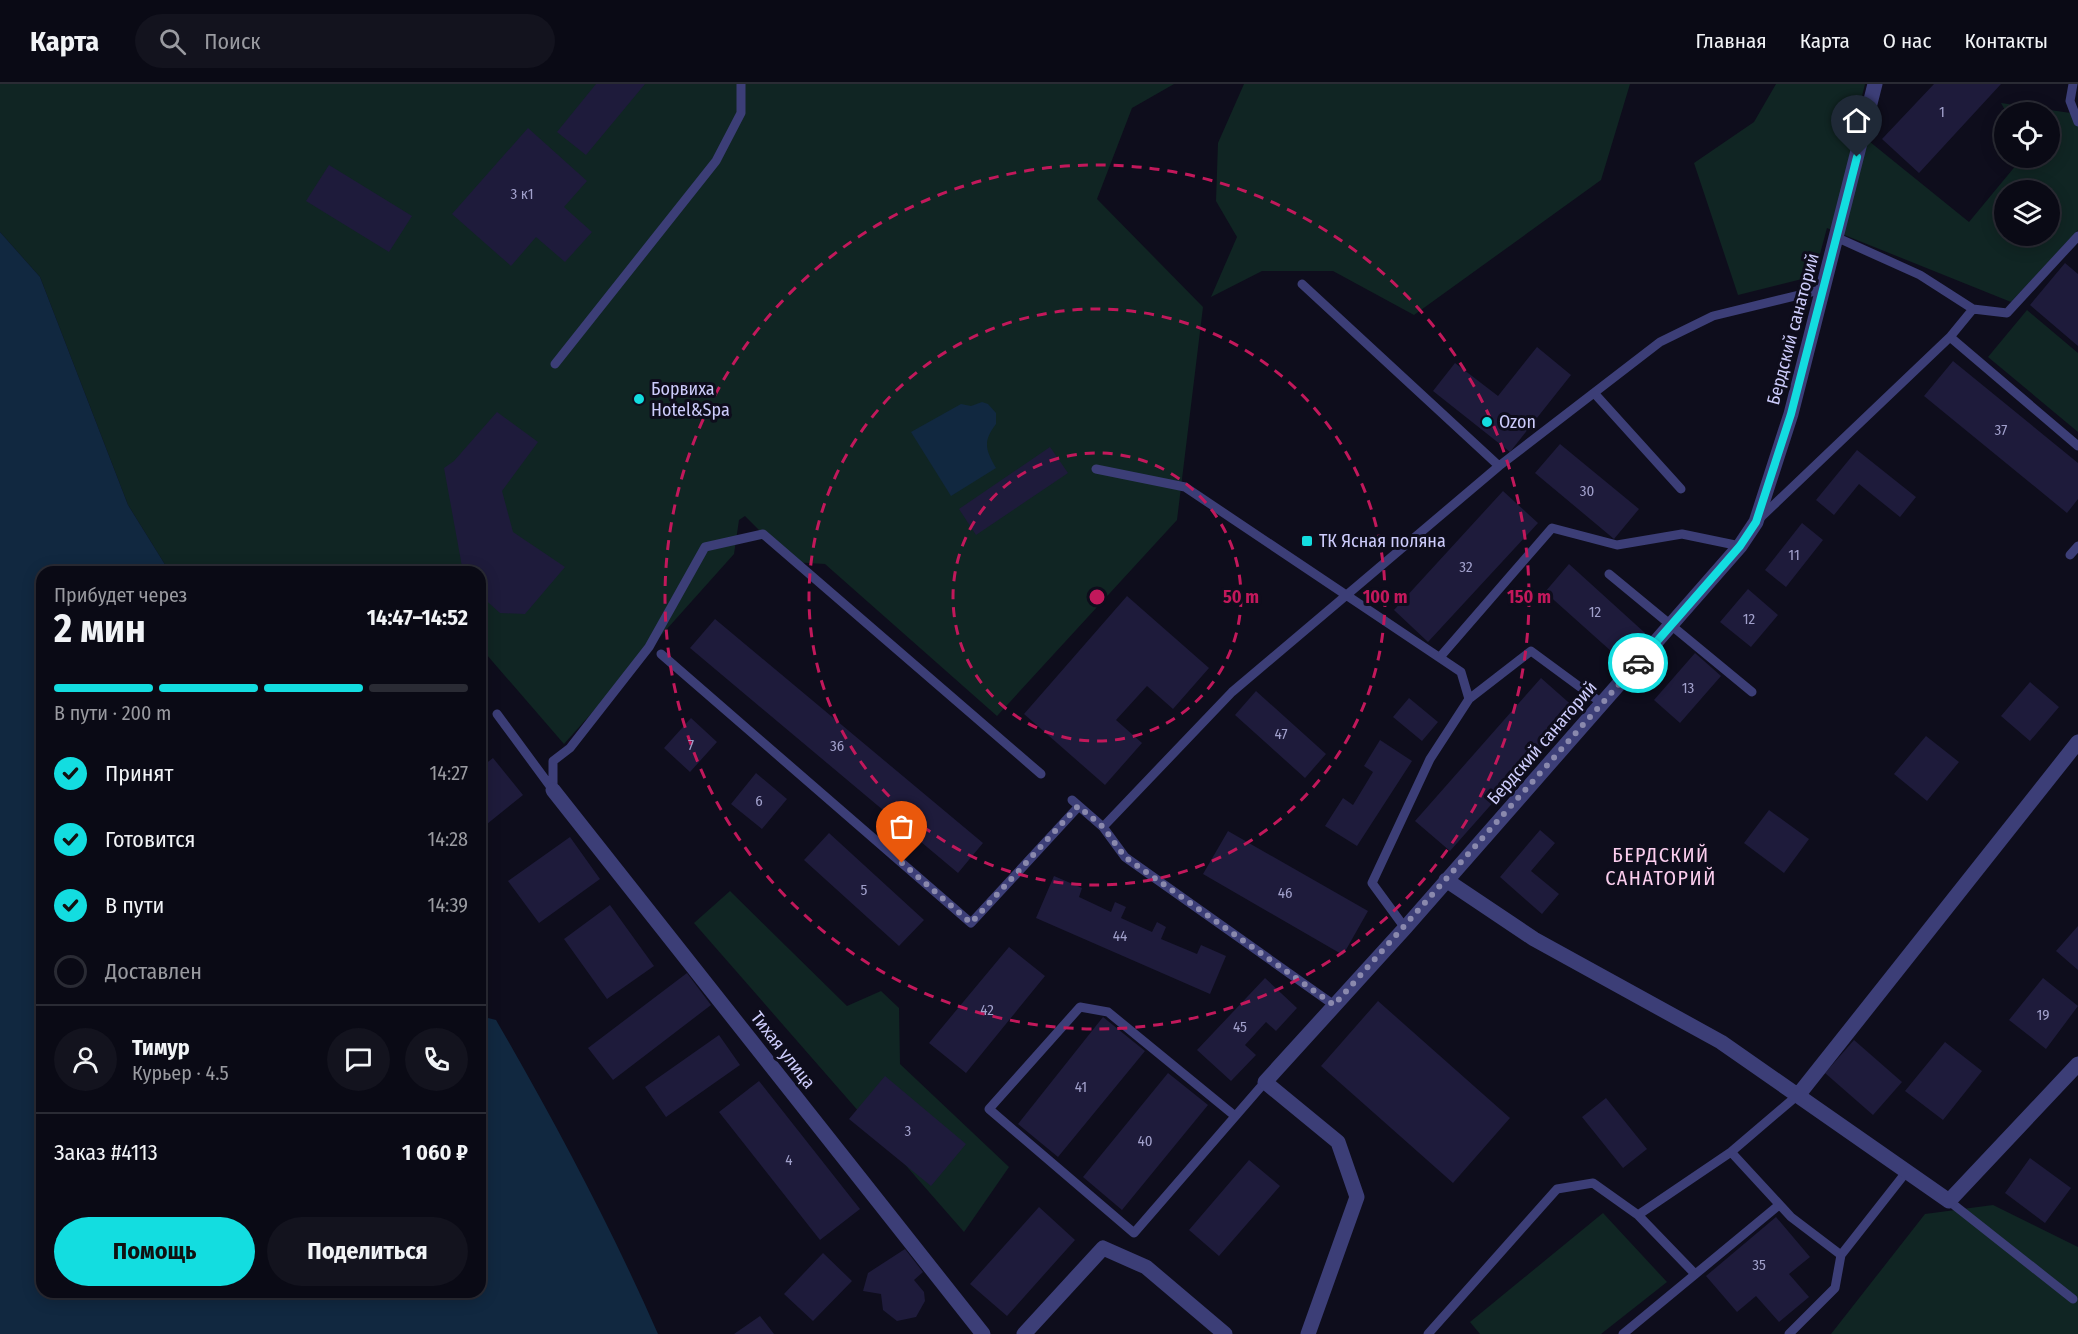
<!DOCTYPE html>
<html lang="ru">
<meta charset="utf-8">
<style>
:root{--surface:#0a0a15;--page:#13131e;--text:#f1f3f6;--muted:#999aa0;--line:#2a2b34;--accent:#13dde0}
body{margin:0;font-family:"Fira Sans Condensed",sans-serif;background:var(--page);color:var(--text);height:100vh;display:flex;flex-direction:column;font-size:22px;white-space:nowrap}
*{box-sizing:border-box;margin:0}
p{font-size:20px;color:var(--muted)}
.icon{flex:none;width:33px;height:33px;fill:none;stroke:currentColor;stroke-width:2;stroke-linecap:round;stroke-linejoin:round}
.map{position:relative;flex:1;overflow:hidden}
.details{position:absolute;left:36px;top:482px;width:450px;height:732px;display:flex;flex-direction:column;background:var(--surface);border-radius:18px;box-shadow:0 3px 15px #0003,0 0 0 2px var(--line)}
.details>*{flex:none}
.tools{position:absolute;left:1994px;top:18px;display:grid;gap:12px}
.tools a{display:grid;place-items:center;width:66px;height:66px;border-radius:50%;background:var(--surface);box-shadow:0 3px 15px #0003,0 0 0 2px var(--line);font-size:30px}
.pin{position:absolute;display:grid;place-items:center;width:51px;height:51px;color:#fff;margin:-62px -26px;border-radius:50% 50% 50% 0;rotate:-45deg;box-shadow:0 0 6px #0007}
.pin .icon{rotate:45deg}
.courier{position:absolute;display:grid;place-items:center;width:60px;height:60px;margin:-30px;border:4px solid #13dde0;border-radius:50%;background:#fff;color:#222;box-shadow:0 2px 8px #0007}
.headline em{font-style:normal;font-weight:700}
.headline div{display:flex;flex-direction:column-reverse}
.headline{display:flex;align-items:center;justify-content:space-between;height:102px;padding:0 18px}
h1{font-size:39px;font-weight:700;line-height:45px}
.bar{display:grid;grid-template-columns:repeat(4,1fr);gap:9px 6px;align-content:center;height:72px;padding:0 18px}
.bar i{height:8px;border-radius:4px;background:var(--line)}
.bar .active{background:var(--accent)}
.bar p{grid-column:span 4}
.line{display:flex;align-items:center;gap:15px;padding:0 18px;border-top:2px solid var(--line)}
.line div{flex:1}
.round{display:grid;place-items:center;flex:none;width:63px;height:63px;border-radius:32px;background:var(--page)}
ol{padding:0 18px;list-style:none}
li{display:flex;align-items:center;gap:18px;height:66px}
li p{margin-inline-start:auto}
li .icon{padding:6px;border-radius:50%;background:var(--accent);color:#111;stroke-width:4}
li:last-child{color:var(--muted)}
li i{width:33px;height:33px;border:3px solid var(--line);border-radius:50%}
.cta{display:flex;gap:12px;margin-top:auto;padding:12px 18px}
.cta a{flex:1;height:69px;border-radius:36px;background:var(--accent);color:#111;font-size:24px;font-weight:700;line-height:69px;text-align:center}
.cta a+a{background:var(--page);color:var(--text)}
header{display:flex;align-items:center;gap:36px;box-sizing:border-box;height:84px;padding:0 30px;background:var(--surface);border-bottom:2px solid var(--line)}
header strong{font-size:28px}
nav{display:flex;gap:33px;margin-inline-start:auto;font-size:21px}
.search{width:420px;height:54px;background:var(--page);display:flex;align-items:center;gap:15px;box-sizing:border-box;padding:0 21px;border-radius:33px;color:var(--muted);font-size:22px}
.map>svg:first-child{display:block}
.green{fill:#102523;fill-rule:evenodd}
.water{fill:#112840}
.building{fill:#1e1b3b}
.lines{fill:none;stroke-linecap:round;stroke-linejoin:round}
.lane{stroke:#3c3e77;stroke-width:9}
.street{stroke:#3c3e77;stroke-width:15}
.done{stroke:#8a89ad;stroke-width:6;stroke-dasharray:0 10.8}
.route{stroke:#13dde0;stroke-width:8}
.ring{fill:none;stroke:#c2185b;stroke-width:3;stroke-dasharray:10 8}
.poi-dot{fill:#13dde0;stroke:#0e0d1c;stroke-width:2}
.labels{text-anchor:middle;stroke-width:6;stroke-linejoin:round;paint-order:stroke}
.number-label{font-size:15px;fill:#a1a0cb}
.street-label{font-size:18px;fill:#cdccfb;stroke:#0e0d1c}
.poi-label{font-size:18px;fill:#cdccfb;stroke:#0e0d1c;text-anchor:start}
.neighbourhood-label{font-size:20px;letter-spacing:1.5px;fill:#fbceee;stroke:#0e0d1c}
.centre{fill:#c2185b;stroke:#0e0d1c;stroke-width:3}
.ring-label{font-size:18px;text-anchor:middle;font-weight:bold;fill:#c2185b;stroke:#0e0d1c;stroke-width:6;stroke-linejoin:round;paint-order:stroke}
</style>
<header>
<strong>Карта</strong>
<div class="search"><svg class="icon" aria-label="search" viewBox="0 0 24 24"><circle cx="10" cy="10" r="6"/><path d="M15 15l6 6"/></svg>Поиск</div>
<nav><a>Главная</a><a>Карта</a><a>О нас</a><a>Контакты</a></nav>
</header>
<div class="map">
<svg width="2078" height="1250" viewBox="0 0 2078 1250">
<rect width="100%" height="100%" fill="#0e0d1c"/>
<path class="green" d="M 0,0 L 1174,0 L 1132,24 L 1097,115 L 1203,223 L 1177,436 L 997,632 L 825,480 L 791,478 L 745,432 L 739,436 L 734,470 L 564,660 L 480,563 L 480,488 L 169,487 L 128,421 L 40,193 L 0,148 Z
M 1244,0 L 1630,0 L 1601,96 L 1414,231 L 1333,187 L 1262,187 L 1211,213 L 1237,153 L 1216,117 L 1218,59 Z
M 1776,0 L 1865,0 L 1854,45 L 1969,138 L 2022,74 L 2049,74 L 2049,28 L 2006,28 L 2001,19 L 2078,30 L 2078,146 L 2011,218 L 1827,144 L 1814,192 L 1738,211 L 1694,79 L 1754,38 ZM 2004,106 L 2049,106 L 2049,152 L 2004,152 Z
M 2027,226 L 2078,269 L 2078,348 L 1988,273 Z
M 730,807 L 847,922 L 881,907 L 899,924 L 900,980 L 1009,1083 L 964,1148 L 694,839 Z
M 1993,1121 L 2078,1163 L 2078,1250 L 1831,1250 L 1925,1130 Z
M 1603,1129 L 1667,1198 L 1601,1250 L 1480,1250 L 1470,1238 Z"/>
<path class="water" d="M 0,148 L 40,193 L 128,421 L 169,487 L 42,488 L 42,1208 L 480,1208 L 480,932 L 496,936 C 555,1038 610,1141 658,1250 L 0,1250 Z
M 982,318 L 988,320 L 996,329 L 996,340 C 983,357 985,365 996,384 L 951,412 L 911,348 L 961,320 L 971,322 Z"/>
<path class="building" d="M 596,0 L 645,0 L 586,71 L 557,48 Z
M 1934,0 L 2001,0 L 1919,89 L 1882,55 Z
M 528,44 L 587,97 L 564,123 L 592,148 L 565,178 L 536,153 L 511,182 L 452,130 Z
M 329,81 L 412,132 L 389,168 L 306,117 Z
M 2065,179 L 2078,190 L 2078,262 L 2030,221 Z
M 1537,263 L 1571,291 L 1510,368 L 1433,307 L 1455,279 L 1498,312 Z
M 1953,277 L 2078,379 L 2078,415 L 2067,429 L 1924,312 Z
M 497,328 L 538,358 L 502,407 L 513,448 L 565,483 L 525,530 L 500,529 L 480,511 L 480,488 L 463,488 L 444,384 L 454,377 Z
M 1560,360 L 1639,425 L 1614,455 L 1535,389 Z
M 1050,363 L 1068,389 L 976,451 L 959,425 Z
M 1857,366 L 1916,413 L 1900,433 L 1859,400 L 1834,431 L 1816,416 Z
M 1503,407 L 1538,439 L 1428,558 L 1394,526 Z
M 1802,439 L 1823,456 L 1786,503 L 1765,486 Z
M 1569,480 L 1645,549 L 1621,576 L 1545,508 Z
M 1748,505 L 1778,531 L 1751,563 L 1720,538 Z
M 1127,512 L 1209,584 L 1173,625 L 1147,602 L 1116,636 L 1142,659 L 1105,701 L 1024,630 Z
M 715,535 L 983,759 L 958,789 L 690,564 Z
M 1695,569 L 1721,592 L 1680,639 L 1654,616 Z
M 1541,594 L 1576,625 L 1450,767 L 1415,737 Z
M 2030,598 L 2059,623 L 2030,657 L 2001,632 Z
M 1256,607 L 1326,670 L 1305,694 L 1235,631 Z
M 1409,614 L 1438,638 L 1422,657 L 1393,633 Z
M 691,634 L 717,658 L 690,688 L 664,664 Z
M 1926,652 L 1959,678 L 1927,717 L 1894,690 Z
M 1380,656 L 1412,677 L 1357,762 L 1325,742 L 1343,714 L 1353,721 L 1373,688 L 1364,682 Z
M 493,674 L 523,711 L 482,744 L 480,684 Z
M 756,689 L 787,715 L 762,745 L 731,720 Z
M 1769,726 L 1809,755 L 1784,789 L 1744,759 Z
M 1540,746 L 1555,759 L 1531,787 L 1559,810 L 1542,830 L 1500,793 Z
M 1228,747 L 1368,827 L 1343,871 L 1203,790 Z
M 829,749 L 924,836 L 899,862 L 804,776 Z
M 570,753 L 600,795 L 539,839 L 508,797 Z
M 1054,792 L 1082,804 L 1079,813 L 1111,828 L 1115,818 L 1126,823 L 1121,834 L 1152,848 L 1157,838 L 1166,843 L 1161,855 L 1197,870 L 1201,861 L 1226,872 L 1210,910 L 1036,834 Z
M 610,821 L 654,882 L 607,915 L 564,855 Z
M 2078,842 L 2078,886 L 2056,867 Z
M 1009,863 L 1045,892 L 966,989 L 929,959 Z
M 687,889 L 711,921 L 613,996 L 588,964 Z
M 1265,894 L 1297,924 L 1276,947 L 1266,938 L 1245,961 L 1256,971 L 1231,997 L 1197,966 Z
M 2043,894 L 2078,922 L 2046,965 L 2009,936 Z
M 1378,917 L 1510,1034 L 1453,1099 L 1321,982 Z
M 1103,933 L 1145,967 L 1058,1073 L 1018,1040 Z
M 719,951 L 740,981 L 666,1033 L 645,1003 Z
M 1854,956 L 1902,998 L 1873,1031 L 1825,989 Z
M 1945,958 L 1982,987 L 1943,1036 L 1905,1007 Z
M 1168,989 L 1208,1021 L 1122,1126 L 1083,1093 Z
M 885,992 L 966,1060 L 931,1102 L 849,1035 Z
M 759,997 L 860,1125 L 820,1156 L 719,1028 Z
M 1606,1014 L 1647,1065 L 1623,1084 L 1582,1033 Z
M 2030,1074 L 2071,1104 L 2045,1139 L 2005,1109 Z
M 1249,1076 L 1280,1102 L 1219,1172 L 1189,1146 Z
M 1039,1123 L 1075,1156 L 1007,1232 L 970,1200 Z
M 1776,1133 L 1810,1173 L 1789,1190 L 1809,1213 L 1779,1238 L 1756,1212 L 1737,1228 L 1706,1192 Z
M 905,1165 L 923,1188 L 914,1196 L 924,1208 L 925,1217 L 916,1233 L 897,1237 L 883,1226 L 881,1210 L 863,1207 L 868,1189 Z
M 823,1169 L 852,1197 L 813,1237 L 784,1210 Z
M 760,1232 L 774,1250 L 734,1250 Z"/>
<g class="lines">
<path class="lane" d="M 2073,0 L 2070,17 L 2078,38
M 1838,154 L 1920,191 L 1973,225 L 2007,229 L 2078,152
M 1302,200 L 1499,382
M 1973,225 L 1950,253 L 2078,362
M 555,280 L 716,77 L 741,29 L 741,0
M 1595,310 L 1681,405
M 1096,385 L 1185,403 L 1461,588 L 1469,615 L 1430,675 L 1372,799 L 1405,844
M 1760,434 L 1950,253
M 2070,471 L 2078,462
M 1609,490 L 1752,608
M 661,570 L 971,839 L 1079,722
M 1440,573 L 1552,444 L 1617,461 L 1682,450 L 1740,462
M 1469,615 L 1531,567 L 1603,620
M 497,630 L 553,706
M 553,706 L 553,677 L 570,664 L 649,563 L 705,463 L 763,450 L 1041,690
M 1072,716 L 1103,743
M 1334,921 L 1125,773 L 1103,743 L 1232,608 L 1499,382 L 1660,258 L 1713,232 L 1824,205
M 1235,1032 L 1108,928 L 1080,923 L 989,1025 L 1134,1149 L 1265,998
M 1731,1068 L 1791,1133 L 1841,1171 L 1835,1204 L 1789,1250
M 1949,1117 L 2073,1215
M 1638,1131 L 1695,1190
M 1841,1171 L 1907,1087
M 1428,1250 L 1557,1105 L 1593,1099 L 1638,1131 L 1731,1068 L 1799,1010
M 1623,1250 L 1779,1121"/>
<path class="street" d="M 553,706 L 983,1250
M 1446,796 L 1534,855 L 1721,958 L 1949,1117 L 2078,980
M 1799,1010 L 2078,658
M 1024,1250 L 1103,1164 L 1146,1183 L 1225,1250
M 1308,1250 L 1357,1113 L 1338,1058 L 1265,998 L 1405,844 L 1740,462 L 1756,438 L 1791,330 L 1875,0"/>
</g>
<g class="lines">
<path class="done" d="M 902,779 L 971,839 L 1078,722 L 1103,743 L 1125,773 L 1334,921 L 1638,579"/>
<path class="route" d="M 1638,579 L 1740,462 L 1756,438 L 1791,330 L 1857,73"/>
</g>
<g class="ring">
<circle cx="1097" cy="513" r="144"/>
<circle cx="1097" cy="513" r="288"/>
<circle cx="1097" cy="513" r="432"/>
</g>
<g class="poi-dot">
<circle cx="639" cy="315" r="6"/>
<circle cx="1487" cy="338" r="6"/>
<rect x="1301" y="451" width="12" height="12" rx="3"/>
</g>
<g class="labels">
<g class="number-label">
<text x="1942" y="33">1</text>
<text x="522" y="115">3 к1</text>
<text x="2001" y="351">37</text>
<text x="1587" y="412">30</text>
<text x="1794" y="476">11</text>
<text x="1466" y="488">32</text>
<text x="1595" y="533">12</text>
<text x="1749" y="540">12</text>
<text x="1688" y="609">13</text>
<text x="1281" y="655">47</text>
<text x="691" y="666">7</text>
<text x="837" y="667">36</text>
<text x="759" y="722">6</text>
<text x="864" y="811">5</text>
<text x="1285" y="814">46</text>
<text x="1120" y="857">44</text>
<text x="987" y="931">42</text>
<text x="2043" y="936">19</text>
<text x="1240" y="948">45</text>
<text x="1081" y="1008">41</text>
<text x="908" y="1052">3</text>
<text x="1145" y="1062">40</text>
<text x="789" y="1081">4</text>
<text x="1759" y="1186">35</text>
</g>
<g class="street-label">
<text transform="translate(1793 245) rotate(-75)" y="6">Бердский санаторий</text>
<text transform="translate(1542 659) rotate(-49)" y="6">Бердский санаторий</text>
<text transform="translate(783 966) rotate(52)" y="6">Тихая улица</text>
</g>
<g class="poi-label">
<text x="651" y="311">Борвиха<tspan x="651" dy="21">Hotel&amp;Spa</tspan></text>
<text x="1499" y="344">Ozon</text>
<text x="1319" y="463">ТК Ясная поляна</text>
</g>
<g class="neighbourhood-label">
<text x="1661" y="778">БЕРДСКИЙ<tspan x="1661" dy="23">САНАТОРИЙ</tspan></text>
</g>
</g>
<circle cx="1097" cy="513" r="9" class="centre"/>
<g class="ring-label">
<text x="1241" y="519">50 m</text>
<text x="1385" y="519">100 m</text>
<text x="1529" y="519">150 m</text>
</g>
</svg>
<div class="tools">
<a><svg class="icon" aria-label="locate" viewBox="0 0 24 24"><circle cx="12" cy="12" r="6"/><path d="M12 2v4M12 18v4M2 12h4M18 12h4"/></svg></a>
<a><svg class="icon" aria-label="layers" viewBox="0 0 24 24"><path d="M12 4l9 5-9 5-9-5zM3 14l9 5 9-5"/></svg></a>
</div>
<div class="pin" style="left:902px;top:779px;background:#ea580c"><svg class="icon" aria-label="bag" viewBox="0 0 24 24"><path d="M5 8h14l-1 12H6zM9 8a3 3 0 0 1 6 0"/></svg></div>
<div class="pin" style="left:1857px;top:73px;background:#1f2937"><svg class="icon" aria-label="home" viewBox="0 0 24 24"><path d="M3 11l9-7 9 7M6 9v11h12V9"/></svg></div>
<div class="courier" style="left:1638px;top:579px"><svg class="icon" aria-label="car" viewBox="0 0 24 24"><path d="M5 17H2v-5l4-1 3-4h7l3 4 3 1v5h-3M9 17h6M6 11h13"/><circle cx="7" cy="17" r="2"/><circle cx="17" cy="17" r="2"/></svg></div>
<section class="details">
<div class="headline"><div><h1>2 мин</h1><p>Прибудет через</p></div><em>14:47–14:52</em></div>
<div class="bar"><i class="active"></i><i class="active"></i><i class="active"></i><i></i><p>В пути · 200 m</p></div>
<ol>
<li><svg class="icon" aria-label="check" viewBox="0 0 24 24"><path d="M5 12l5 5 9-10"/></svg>Принят<p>14:27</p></li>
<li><svg class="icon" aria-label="check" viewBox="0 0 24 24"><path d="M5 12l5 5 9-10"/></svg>Готовится<p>14:28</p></li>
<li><svg class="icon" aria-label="check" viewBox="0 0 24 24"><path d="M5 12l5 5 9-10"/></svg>В пути<p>14:39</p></li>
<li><i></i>Доставлен</li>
</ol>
<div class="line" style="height:108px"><a class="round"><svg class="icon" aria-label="person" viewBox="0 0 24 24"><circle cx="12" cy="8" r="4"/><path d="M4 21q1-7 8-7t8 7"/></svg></a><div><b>Тимур</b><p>Курьер · 4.5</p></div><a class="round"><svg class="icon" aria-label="chat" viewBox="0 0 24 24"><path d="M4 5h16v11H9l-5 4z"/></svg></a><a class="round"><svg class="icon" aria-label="phone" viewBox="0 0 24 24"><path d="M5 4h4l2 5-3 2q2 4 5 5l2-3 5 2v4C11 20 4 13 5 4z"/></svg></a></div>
<div class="line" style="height:78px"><div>Заказ #4113</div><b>1 060 ₽</b></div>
<div class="cta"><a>Помощь</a><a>Поделиться</a></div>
</section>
</div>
